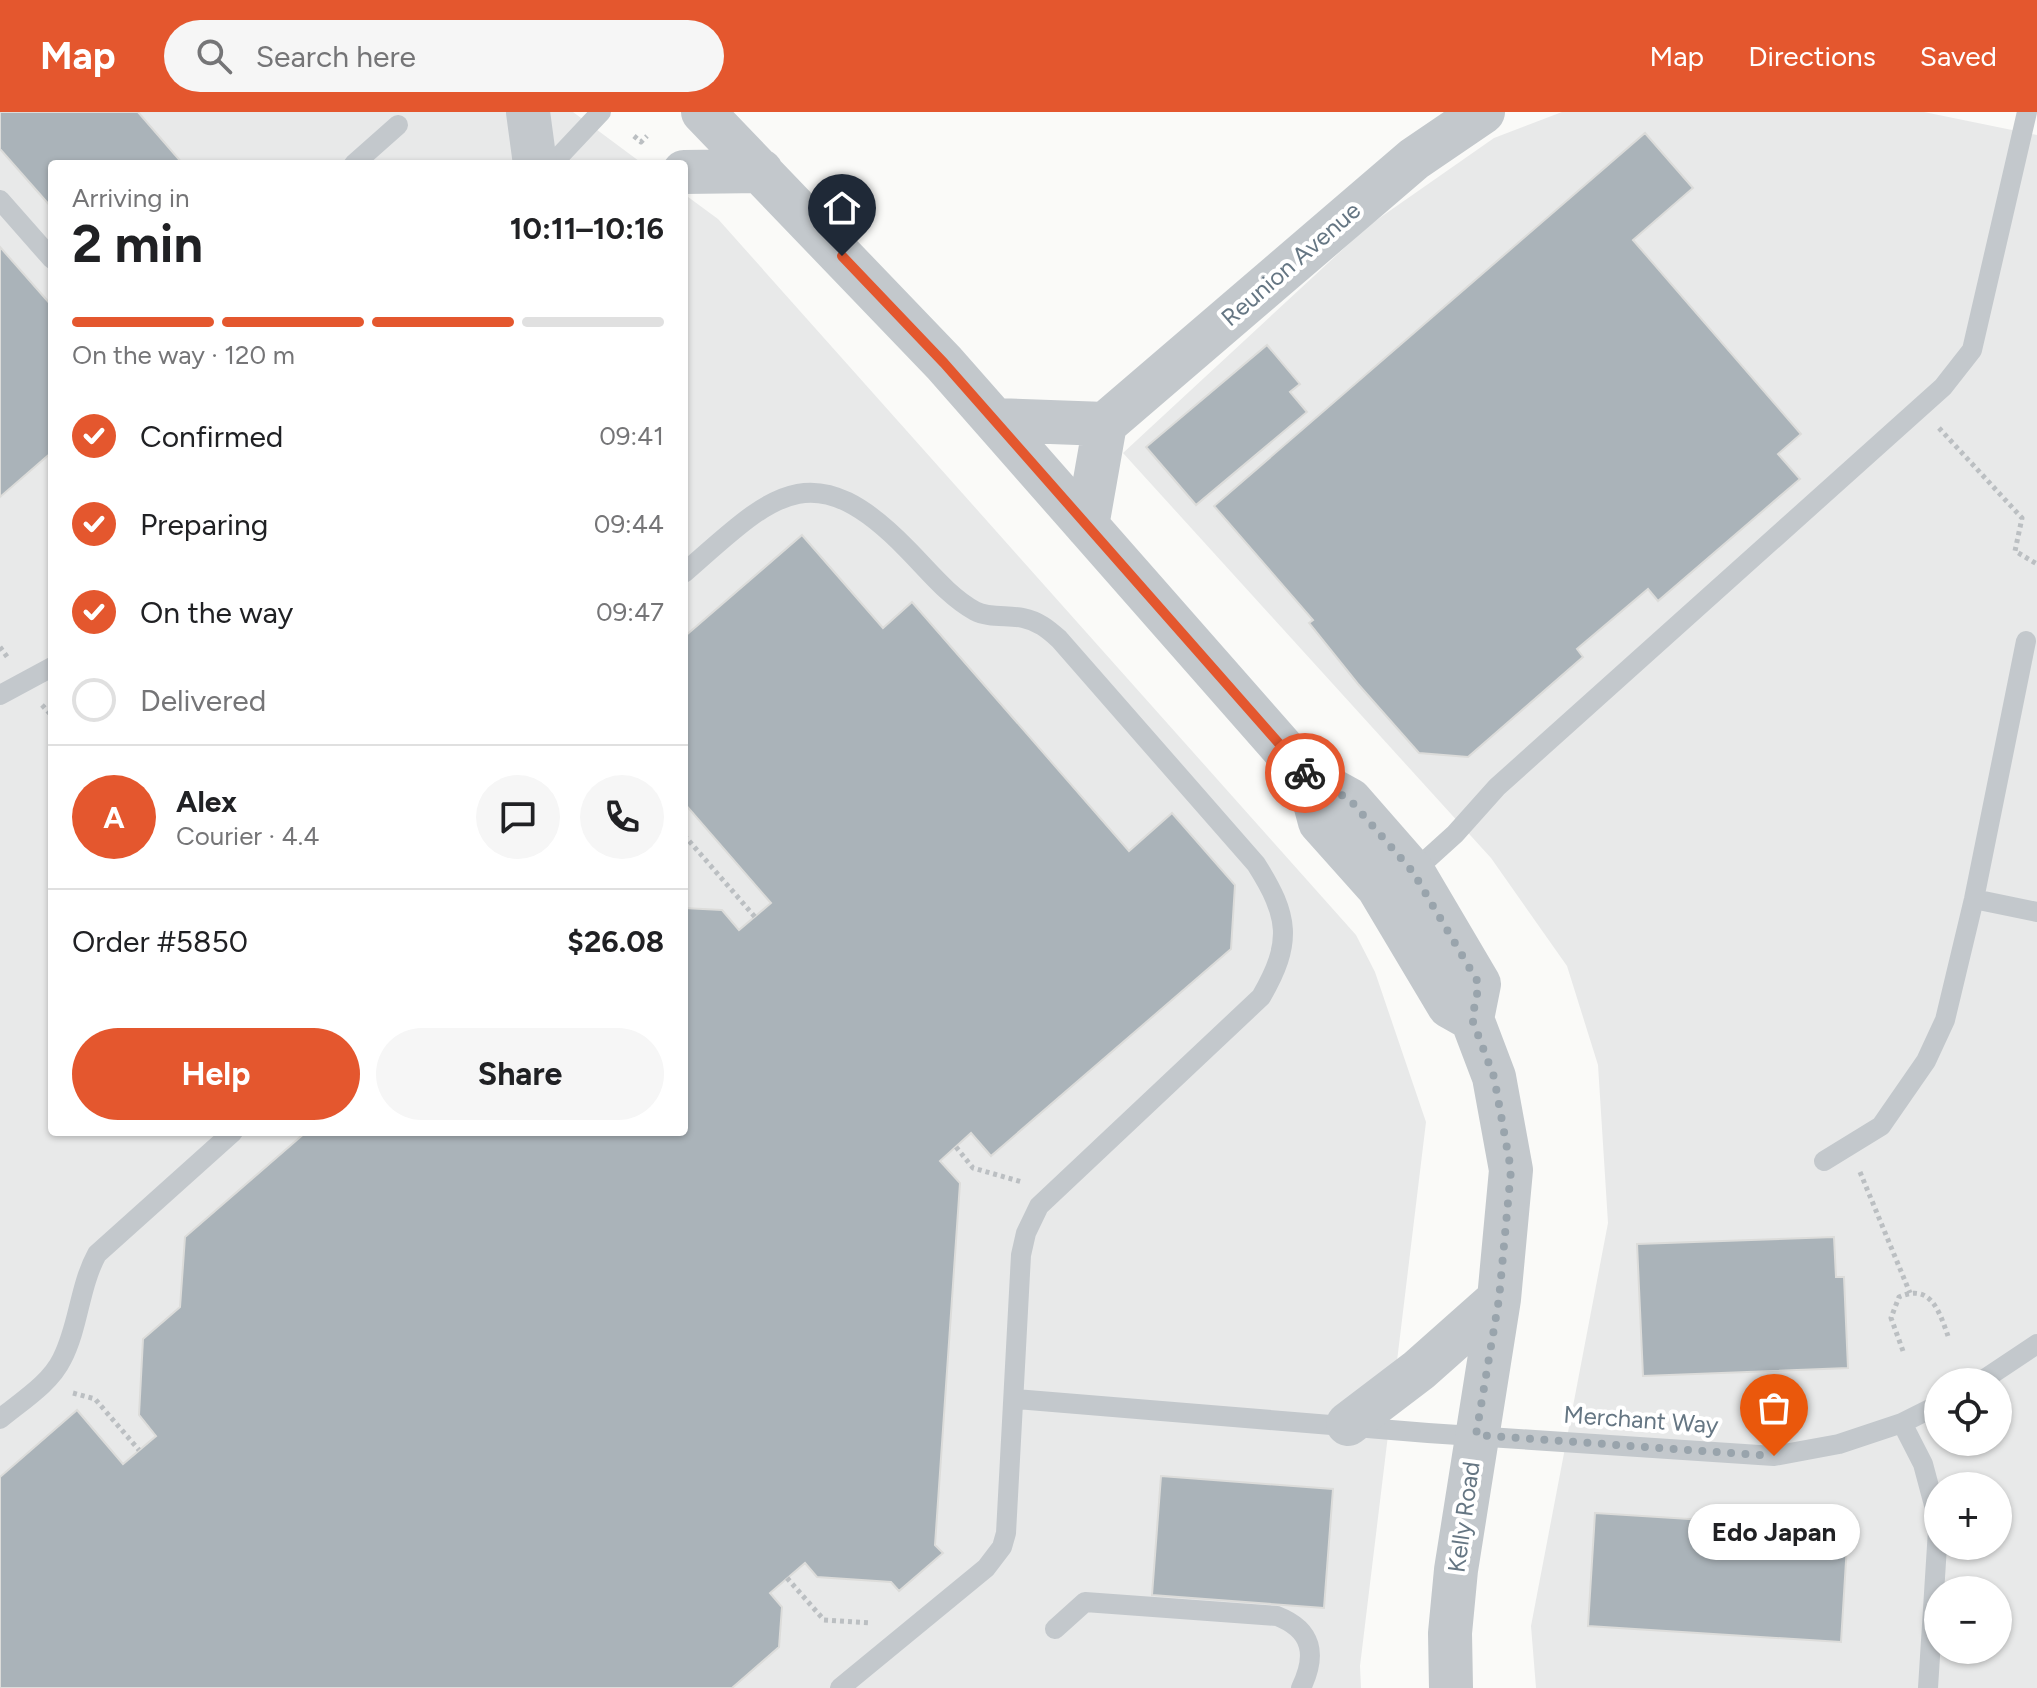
<!DOCTYPE html>
<meta charset="utf-8">
<style>
:root{--surface:#fff;--page:#f6f6f6;--text:#202124;--muted:#757577;--line:#e0e0e0;--accent:#e4572e}
body{margin:0;font-family:Figtree,sans-serif;background:var(--page);color:var(--text);height:100vh;display:flex;flex-direction:column;font-size:30px;white-space:nowrap}
*{box-sizing:border-box;margin:0}
p{font-size:26px;color:var(--muted)}
.icon{flex:none;width:44px;height:44px;fill:none;stroke:currentColor;stroke-width:2;stroke-linecap:round;stroke-linejoin:round}
.map{position:relative;flex:1;overflow:hidden}
.panel{position:absolute;left:48px;top:48px;width:640px;height:976px;display:flex;flex-direction:column;background:var(--surface);border-radius:8px;box-shadow:0 2px 6px #0004}
.panel>*{flex:none}
.tools{position:absolute;left:1924px;top:1256px;display:grid;gap:16px}
.tools a{display:grid;place-items:center;width:88px;height:88px;border-radius:50%;background:var(--surface);box-shadow:0 2px 6px #0004;font-size:40px}
.pin{position:absolute;display:grid;place-items:center;width:68px;height:68px;color:#fff;margin:-82px -34px;border-radius:50% 50% 50% 0;rotate:-45deg;box-shadow:0 0 8px #0007}
.pin .icon{rotate:45deg}
.courier{position:absolute;display:grid;place-items:center;width:80px;height:80px;margin:-40px;border:6px solid #e4572e;border-radius:50%;background:#fff;color:#222;box-shadow:0 2px 10px #0007}
.bubble{position:absolute;height:56px;border-radius:28px;background:var(--surface);box-shadow:0 2px 6px #0004;font-size:26px;font-weight:700;line-height:56px;text-align:center}
.head em{font-style:normal;font-weight:700}
.head div{display:flex;flex-direction:column-reverse}
.head{display:flex;align-items:center;justify-content:space-between;height:136px;padding:0 24px}
h1{font-size:52px;font-weight:700;line-height:60px}
.bar{display:grid;grid-template-columns:repeat(4,1fr);gap:12px 8px;align-content:center;height:96px;padding:0 24px}
.bar i{height:10px;border-radius:6px;background:var(--line)}
.bar .selected{background:var(--accent)}
.bar p{grid-column:span 4}
.line{display:flex;align-items:center;gap:20px;padding:0 24px;border-top:2px solid var(--line)}
.line div{flex:1}
.round{display:grid;place-items:center;flex:none;width:84px;height:84px;border-radius:42px;background:var(--page)}
ol{padding:0 24px;list-style:none}
li{display:flex;align-items:center;gap:24px;height:88px}
li p{margin-inline-start:auto}
li .icon{padding:8px;border-radius:50%;background:var(--accent);color:#fff;stroke-width:4}
li:last-child{color:var(--muted)}
li i{width:44px;height:44px;border:4px solid var(--line);border-radius:50%}
.action{display:flex;gap:16px;margin-top:auto;padding:16px 24px}
.action a{flex:1;height:92px;border-radius:48px;background:var(--accent);color:#fff;font-size:32px;font-weight:700;line-height:92px;text-align:center}
.action a+a{background:var(--page);color:var(--text)}
header{display:flex;align-items:center;gap:48px;box-sizing:border-box;height:112px;padding:0 40px;background:var(--accent);color:#fff}
header strong{font-size:38px}
nav{display:flex;gap:44px;margin-inline-start:auto;font-size:28px}
.search{width:560px;height:72px;background:var(--page);display:flex;align-items:center;gap:20px;box-sizing:border-box;padding:0 28px;border-radius:44px;color:var(--muted);font-size:30px}
.map>svg:first-child{display:block}
.built{fill:#e8e9e9;fill-rule:evenodd}
.building{fill:#aab3b9;stroke:#dcdcda;stroke-width:2}
.lines{fill:none;stroke-linecap:round;stroke-linejoin:round}
.path{stroke:#bbbfc2;stroke-width:5;stroke-dasharray:4 4;stroke-linecap:butt}
.service{stroke:#c3c8cc;stroke-width:20}
.tertiary{stroke:#c3c8cc;stroke-width:44}
.done{stroke:#99a4ac;stroke-width:8;stroke-dasharray:0 14.4}
.route{stroke:#e4572e;stroke-width:10}
.labels{text-anchor:middle;stroke-width:8;stroke-linejoin:round;paint-order:stroke}
.street-label{font-size:24px;fill:#657683;stroke:#fff}
</style>
<header>
<strong>Map</strong>
<div class="search"><svg class="icon" aria-label="search" viewBox="0 0 24 24"><circle cx="10" cy="10" r="6"/><path d="M15 15l6 6"/></svg>Search here</div>
<nav><a>Map</a><a>Directions</a><a>Saved</a></nav>
</header>
<div class="map">
<svg width="2037" height="1576" viewBox="0 0 2037 1576">
<rect width="100%" height="100%" fill="#fafaf8"/>
<path class="built" d="M 0,0 L 573,0 L 643,52 L 52,52 L 52,1020 L 684,1020 L 684,82 L 718,107 L 1356,823 L 1375,860 L 1426,1010 L 1360,1554 L 1361,1576 L 0,1576 Z
M 1562,0 L 1924,0 L 2037,23 L 2037,1576 L 1536,1576 L 1531,1514 L 1608,1111 L 1598,953 L 1567,854 L 1491,746 L 1123,341 L 1368,114 L 1494,26 ZM 1938,1270 L 1998,1270 L 1998,1330 L 1938,1330 ZM 1938,1374 L 1998,1374 L 1998,1434 L 1938,1434 ZM 1938,1478 L 1998,1478 L 1998,1538 L 1938,1538 Z"/>
<path class="building" d="M 0,0 L 138,0 L 183,52 L 52,52 L 52,96 L 0,37 Z
M 1645,21 L 1693,76 L 1633,128 L 1801,322 L 1778,342 L 1800,367 L 1658,489 L 1648,477 L 1577,537 L 1583,545 L 1468,645 L 1419,641 L 1358,572 L 1309,511 L 1313,508 L 1214,394 Z
M 0,135 L 52,194 L 52,340 L 0,385 Z
M 1267,233 L 1300,272 L 1290,280 L 1307,300 L 1196,393 L 1146,335 Z
M 802,423 L 883,516 L 912,490 L 1129,739 L 1172,701 L 1235,773 L 1231,837 L 991,1044 L 971,1021 L 940,1049 L 960,1071 L 935,1433 L 943,1441 L 899,1479 L 891,1470 L 817,1465 L 805,1451 L 770,1481 L 782,1495 L 779,1535 L 732,1576 L 0,1576 L 0,1365 L 77,1298 L 123,1352 L 156,1324 L 139,1303 L 143,1227 L 180,1195 L 185,1125 L 306,1020 L 684,1020 L 684,796 L 722,798 L 739,818 L 771,791 L 684,691 L 684,525 Z
M 1834,1125 L 1836,1165 L 1844,1165 L 1848,1256 L 1643,1264 L 1637,1132 Z
M 1161,1364 L 1333,1377 L 1324,1496 L 1152,1483 Z
M 1595,1401 L 1848,1417 L 1841,1530 L 1588,1514 Z"/>
<g class="lines">
<path class="path" d="M 634,24 L 641,30 L 647,24
M 1939,316 L 2022,406 L 2015,439 L 2037,452
M 0,535 L 8,546
M 42,593 L 52,604
M 684,723 L 755,805
M 956,1035 L 973,1056 L 1022,1070
M 1860,1060 L 1910,1181
M 1903,1239 L 1891,1206 L 1899,1185 C 1931,1171 1939,1199 1948,1224
M 73,1281 L 95,1287 L 139,1338
M 787,1466 L 824,1508 L 871,1511"/>
<path class="service" d="M 354,52 L 398,13
M 552,52 L 601,0
M 0,88 L 52,147
M 684,461 C 770,386 810,337 907,437 C 927,457 949,485 975,499 C 988,506 1008,503 1023,506 C 1038,509 1048,517 1059,527 L 1256,752 C 1289,804 1293,830 1261,885 L 1039,1094 L 1026,1121 L 1021,1143 L 1006,1421 L 1002,1435 L 986,1456 L 840,1576
M 0,583 L 52,555
M 1413,760 L 1455,722 L 1497,675 L 1943,275 L 1972,238 L 2027,0
M 1974,787 L 2037,800
M 1824,1049 L 1881,1014 L 1926,949 L 1945,908 L 1974,787 L 2026,529
M 1980,1270 L 2037,1232
M 1015,1287 L 1428,1321 L 1774,1344 L 1839,1332 L 1902,1311 L 1938,1293
M 0,1307 C 20,1290 50,1272 62,1247 C 79,1214 79,1175 97,1142 L 233,1020
M 1902,1311 L 1923,1352 L 1938,1408
M 1055,1517 L 1085,1490 L 1277,1504 C 1313,1518 1317,1543 1301,1576
M 1928,1576 L 1938,1418"/>
<path class="tertiary" d="M 528,0 L 535,52
M 703,0 L 944,251 L 1308,665 L 1350,688 L 1413,760 L 1479,872 L 1472,907 L 1494,965 L 1511,1058 L 1499,1187 L 1456,1458 L 1450,1521 L 1451,1576
M 684,60 L 761,59
M 995,308 L 1105,312
M 1087,414 L 1105,312 L 1414,47 L 1483,0
M 1308,665 L 1320,710 L 1378,775 L 1449,894 L 1472,907
M 1348,1312 L 1419,1258 L 1499,1187"/>
</g>
<g class="lines">
<path class="done" d="M 1305,661 L 1350,688 L 1413,760 L 1479,872 L 1472,907 L 1494,965 L 1511,1058 L 1499,1187 L 1476,1323 L 1774,1344"/>
<path class="route" d="M 842,144 L 944,251 L 1305,661"/>
</g>
<g class="labels">
<g class="street-label">
<text transform="translate(1291 152) rotate(-41)" y="8">Reunion Avenue</text>
<text transform="translate(1641 1308) rotate(4)" y="8">Merchant Way</text>
<text transform="translate(1464 1405) rotate(-82)" y="8">Kelly Road</text>
</g>
</g>
</svg>
<div class="tools">
<a><svg class="icon" aria-label="locate" viewBox="0 0 24 24"><circle cx="12" cy="12" r="6"/><path d="M12 2v4M12 18v4M2 12h4M18 12h4"/></svg></a>
<a>+</a>
<a>−</a>
</div>
<div class="pin" style="left:1774px;top:1344px;background:#ea580c"><svg class="icon" aria-label="bag" viewBox="0 0 24 24"><path d="M5 8h14l-1 12H6zM9 8a3 3 0 0 1 6 0"/></svg></div>
<div class="pin" style="left:842px;top:144px;background:#1f2937"><svg class="icon" aria-label="home" viewBox="0 0 24 24"><path d="M3 11l9-7 9 7M6 9v11h12V9"/></svg></div>
<div class="courier" style="left:1305px;top:661px"><svg class="icon" aria-label="bike" viewBox="0 0 24 24"><circle cx="6" cy="16" r="4"/><circle cx="18" cy="16" r="4"/><path d="M6 16l4-8h5l3 8M10 8l3 8H6M13 5h3"/></svg></div>
<div class="bubble" style="left:1688px;top:1392px;width:172px">Edo Japan</div>
<section class="panel">
<div class="head"><div><h1>2 min</h1><p>Arriving in</p></div><em>10:11–10:16</em></div>
<div class="bar"><i class="selected"></i><i class="selected"></i><i class="selected"></i><i></i><p>On the way · 120 m</p></div>
<ol>
<li><svg class="icon" aria-label="check" viewBox="0 0 24 24"><path d="M5 12l5 5 9-10"/></svg>Confirmed<p>09:41</p></li>
<li><svg class="icon" aria-label="check" viewBox="0 0 24 24"><path d="M5 12l5 5 9-10"/></svg>Preparing<p>09:44</p></li>
<li><svg class="icon" aria-label="check" viewBox="0 0 24 24"><path d="M5 12l5 5 9-10"/></svg>On the way<p>09:47</p></li>
<li><i></i>Delivered</li>
</ol>
<div class="line" style="height:144px"><b class="round" style="background:var(--accent);color:#fff">A</b><div><b>Alex</b><p>Courier · 4.4</p></div><a class="round"><svg class="icon" aria-label="chat" viewBox="0 0 24 24"><path d="M4 5h16v11H9l-5 4z"/></svg></a><a class="round"><svg class="icon" aria-label="phone" viewBox="0 0 24 24"><path d="M5 4h4l2 5-3 2q2 4 5 5l2-3 5 2v4C11 20 4 13 5 4z"/></svg></a></div>
<div class="line" style="height:104px"><div>Order #5850</div><b>$26.08</b></div>
<div class="action"><a>Help</a><a>Share</a></div>
</section>
</div>
